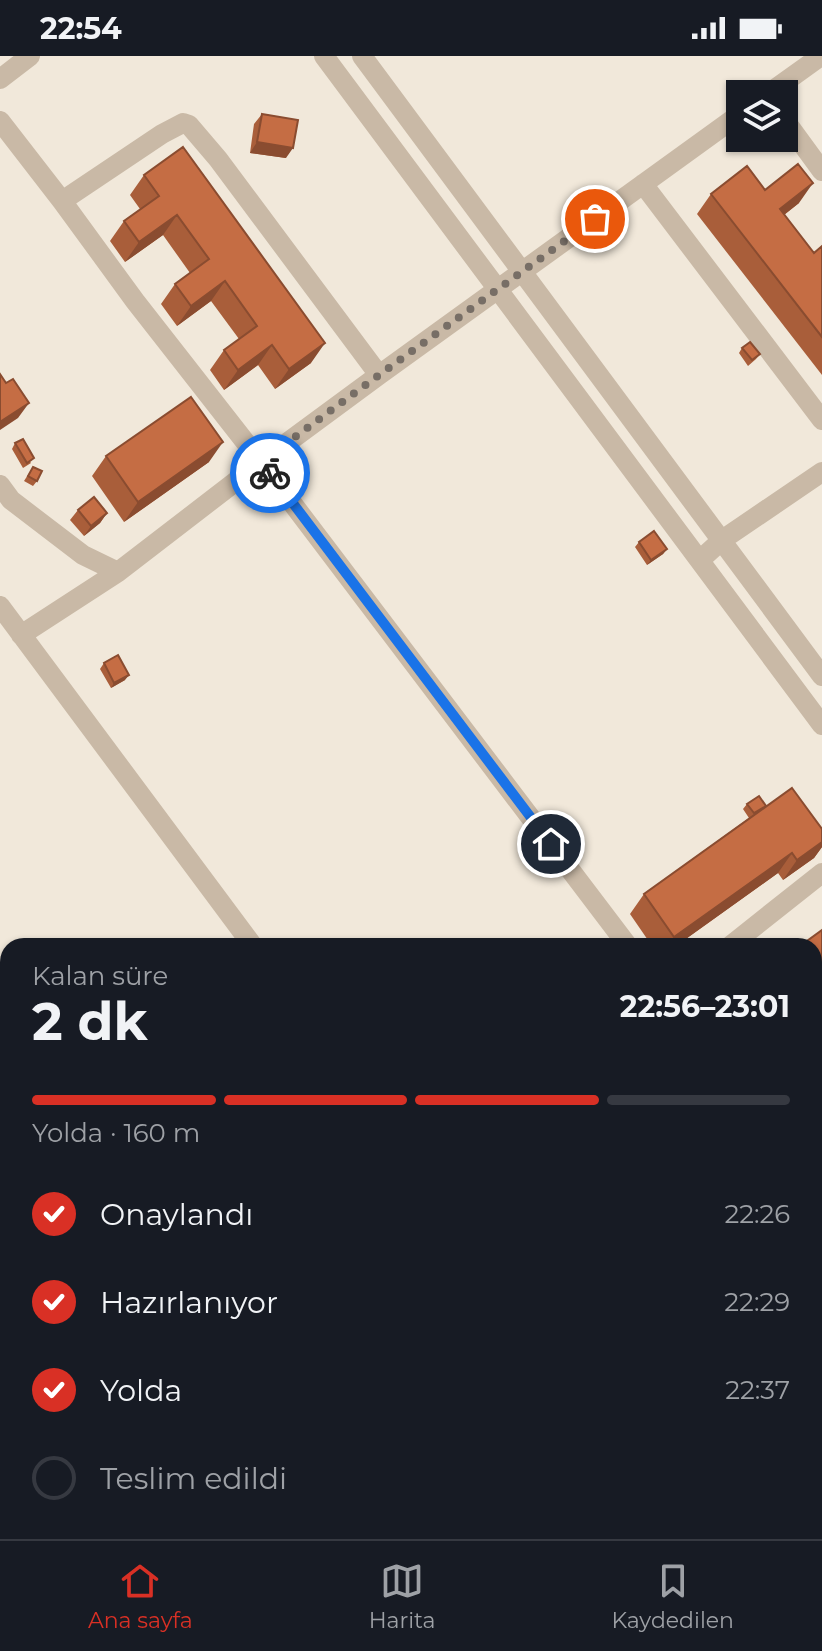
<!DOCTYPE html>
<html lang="tr">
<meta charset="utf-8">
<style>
:root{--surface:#171b24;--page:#20242c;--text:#f1f3f6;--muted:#9ea1a6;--line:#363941;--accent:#d93025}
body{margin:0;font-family:Montserrat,sans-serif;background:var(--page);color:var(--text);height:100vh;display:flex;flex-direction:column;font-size:30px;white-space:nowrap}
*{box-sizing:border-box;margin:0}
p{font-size:26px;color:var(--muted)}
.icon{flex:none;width:44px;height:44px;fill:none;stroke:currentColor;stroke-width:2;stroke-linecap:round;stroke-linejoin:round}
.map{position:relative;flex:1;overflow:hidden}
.panel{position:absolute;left:0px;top:882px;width:822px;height:602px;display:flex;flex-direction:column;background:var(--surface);border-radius:24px 24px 0 0;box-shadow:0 2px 6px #0004}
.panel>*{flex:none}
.controls{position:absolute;left:726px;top:24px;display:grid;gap:16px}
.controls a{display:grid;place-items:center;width:72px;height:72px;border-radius:0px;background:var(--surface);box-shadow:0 2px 6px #0004;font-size:40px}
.pin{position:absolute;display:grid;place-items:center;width:68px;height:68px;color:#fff;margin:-34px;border:4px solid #fff;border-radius:50%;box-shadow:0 2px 8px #0007}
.courier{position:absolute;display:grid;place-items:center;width:80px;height:80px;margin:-40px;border:6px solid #1a73e8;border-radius:50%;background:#fff;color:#222;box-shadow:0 2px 10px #0007}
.overview em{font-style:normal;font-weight:700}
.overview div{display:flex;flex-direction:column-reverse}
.overview{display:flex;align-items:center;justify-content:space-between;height:136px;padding:0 32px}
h1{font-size:52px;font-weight:700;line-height:60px}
.bar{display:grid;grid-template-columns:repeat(4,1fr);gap:12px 8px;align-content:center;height:96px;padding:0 32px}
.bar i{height:10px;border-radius:6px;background:var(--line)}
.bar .selected{background:var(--accent)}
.bar p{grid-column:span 4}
ol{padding:0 32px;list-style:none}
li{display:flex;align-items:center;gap:24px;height:88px}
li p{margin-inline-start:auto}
li .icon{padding:8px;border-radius:50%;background:var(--accent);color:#fff;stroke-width:4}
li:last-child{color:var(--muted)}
li i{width:44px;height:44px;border:4px solid var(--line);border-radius:50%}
.status{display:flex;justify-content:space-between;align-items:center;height:56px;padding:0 40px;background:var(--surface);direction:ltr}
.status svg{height:22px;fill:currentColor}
.tab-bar{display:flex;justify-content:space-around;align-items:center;height:112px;border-top:2px solid var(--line);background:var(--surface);font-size:22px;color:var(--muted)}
.tab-bar a{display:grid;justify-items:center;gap:4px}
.tab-bar .selected{color:var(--accent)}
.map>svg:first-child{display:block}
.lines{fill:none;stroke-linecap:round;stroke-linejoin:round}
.path{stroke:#b5a390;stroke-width:4;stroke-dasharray:4 4;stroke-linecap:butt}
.minor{stroke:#c9b9a6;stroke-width:20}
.wall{fill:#a95e3a}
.shaded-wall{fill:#8a4c30}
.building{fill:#c56d44;stroke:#8a4c30;stroke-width:2}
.done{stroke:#776e66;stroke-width:8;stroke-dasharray:0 14.4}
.route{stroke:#1a73e8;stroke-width:10}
</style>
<div class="status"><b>22:54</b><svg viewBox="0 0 49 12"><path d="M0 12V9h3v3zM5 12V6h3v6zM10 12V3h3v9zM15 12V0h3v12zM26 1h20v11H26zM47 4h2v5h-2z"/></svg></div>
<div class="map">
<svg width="822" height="1483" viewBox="0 0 822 1483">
<rect width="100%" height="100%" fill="#f1e8da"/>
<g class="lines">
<path class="path" d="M 585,1476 L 590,1483
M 579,1483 L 580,1476"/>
<path class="minor" d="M 324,0 L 822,669
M 362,0 L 822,620
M 0,23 L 30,0
M 768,38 L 821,0
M 784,63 L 822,115
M 0,65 L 62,145 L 135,245 L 261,406 L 628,890
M 643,128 L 822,364
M 62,145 L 162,78 L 183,67 L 189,69 L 218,103 L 379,319
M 0,429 L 11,444 L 83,499 L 118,516
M 700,504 L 722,484 L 822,416
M 0,550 L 253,890
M 21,579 L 118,516 L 261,406 L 379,319 L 740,58
M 730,890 L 822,817
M 814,1024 L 822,1020
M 814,1149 L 822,1160
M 0,1356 L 8,1349
M 814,1427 L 822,1421
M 689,1476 L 694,1483
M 737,1483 L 747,1476"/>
</g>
<path class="wall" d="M 262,58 L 286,102 L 250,97 L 254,68 Z
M 144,119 L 311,307 L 275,333 L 258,309 L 224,334 L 210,314 L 224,294 L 239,283 L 211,245 L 177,270 L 161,248 L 175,228 L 190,217 L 163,179 L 125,206 L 110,185 L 124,165 L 140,153 L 130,139 Z
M 765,134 L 799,147 L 784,159 L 814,197 L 822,190 L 822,319 L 697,158 L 711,138 Z
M 742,292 L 760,298 L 756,303 L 748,310 L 739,297 Z
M 15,387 L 31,407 L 23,412 L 12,393 Z
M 106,400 L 209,406 L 124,466 L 92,420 Z
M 33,411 L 37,425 L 33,430 L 24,425 Z
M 78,454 L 107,457 L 100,467 L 84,480 L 70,464 Z
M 639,486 L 667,493 L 663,498 L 647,509 L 635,491 Z
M 104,607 L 125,624 L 111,632 L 100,613 Z
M 747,748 L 766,750 L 822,773 L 822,791 L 814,802 L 783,824 L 778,817 L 676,890 L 652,890 L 630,858 L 644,838 L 749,762 L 743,753 Z
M 822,1087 L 822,1128 L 821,1129 L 814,1120 L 814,1096 Z
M 427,1476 L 484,1476 L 488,1483 L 431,1483 Z"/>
<path class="shaded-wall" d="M 257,86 L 293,92 L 286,102 L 250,97 Z
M 813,127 L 799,147 L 766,173 L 780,153 Z
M 177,159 L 163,179 L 125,206 L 139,186 Z
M 225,225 L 211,245 L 177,270 L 191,250 Z
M 325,287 L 311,307 L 275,333 L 289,313 Z
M 272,289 L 258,309 L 224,334 L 238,314 Z
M 29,347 L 18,362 L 0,374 L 0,366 Z
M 223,386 L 209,406 L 124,466 L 138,446 Z
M 107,457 L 100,467 L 84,480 L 91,470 Z
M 667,493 L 663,498 L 647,509 L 651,504 Z
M 129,619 L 125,624 L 111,632 L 114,627 Z
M 822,786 L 822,791 L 814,802 L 783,824 L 797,804 Z
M 792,797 L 778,817 L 676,890 L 668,890 L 674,881 Z
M 822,935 L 822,945 L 814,951 L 814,941 Z
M 822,982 L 822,988 L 814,993 L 814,988 Z"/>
<path class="building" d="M 262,58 L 298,64 L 293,92 L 257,86 Z
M 183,91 L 325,287 L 289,313 L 272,289 L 238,314 L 224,294 L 257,270 L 225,225 L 191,250 L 175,228 L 209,203 L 177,159 L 139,186 L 124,165 L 159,140 L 144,119 Z
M 798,108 L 813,127 L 780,153 L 814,197 L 822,190 L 822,281 L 711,138 L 747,110 L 765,134 Z
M 750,286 L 760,298 L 752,304 L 742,292 Z
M 0,318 L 6,327 L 13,323 L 29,347 L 0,366 Z
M 191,341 L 223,386 L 138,446 L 106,400 Z
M 23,383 L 34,402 L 27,407 L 15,387 Z
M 33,411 L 42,415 L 37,425 L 28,420 Z
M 94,441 L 107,457 L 91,470 L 78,454 Z
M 654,475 L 667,493 L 651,504 L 639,486 Z
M 118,599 L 129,619 L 114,627 L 104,607 Z
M 792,732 L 822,773 L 822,786 L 797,804 L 792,797 L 674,881 L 644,838 Z
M 759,740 L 766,750 L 754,757 L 747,748 Z
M 822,874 L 822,935 L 814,941 L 814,890 L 800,890 Z
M 821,960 L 822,962 L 822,982 L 814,988 L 814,965 Z
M 454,1476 L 484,1476 L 488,1483 L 458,1483 Z
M 799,1477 L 802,1483 L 789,1483 Z"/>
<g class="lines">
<path class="done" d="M 270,417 L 261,406 L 379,319 L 595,163"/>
<path class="route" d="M 270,417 L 551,788"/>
</g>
</svg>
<div class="controls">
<a><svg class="icon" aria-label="layers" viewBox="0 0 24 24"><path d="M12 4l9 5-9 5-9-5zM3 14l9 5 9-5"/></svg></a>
</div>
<div class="pin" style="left:595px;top:163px;background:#ea580c"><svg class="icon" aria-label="bag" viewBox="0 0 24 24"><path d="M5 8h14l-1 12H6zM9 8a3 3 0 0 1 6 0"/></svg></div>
<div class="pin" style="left:551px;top:788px;background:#1f2937"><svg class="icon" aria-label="home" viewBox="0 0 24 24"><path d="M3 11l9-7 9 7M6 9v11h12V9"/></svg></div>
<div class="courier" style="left:270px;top:417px"><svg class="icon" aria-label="bike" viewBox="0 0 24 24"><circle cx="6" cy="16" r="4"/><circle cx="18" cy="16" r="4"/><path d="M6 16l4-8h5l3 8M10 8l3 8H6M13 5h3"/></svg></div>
<section class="panel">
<div class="overview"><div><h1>2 dk</h1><p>Kalan süre</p></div><em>22:56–23:01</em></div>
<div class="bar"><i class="selected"></i><i class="selected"></i><i class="selected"></i><i></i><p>Yolda · 160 m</p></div>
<ol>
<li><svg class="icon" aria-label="check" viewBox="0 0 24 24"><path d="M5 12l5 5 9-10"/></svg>Onaylandı<p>22:26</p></li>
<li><svg class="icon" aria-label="check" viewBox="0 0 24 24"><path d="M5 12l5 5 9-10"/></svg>Hazırlanıyor<p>22:29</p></li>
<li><svg class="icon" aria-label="check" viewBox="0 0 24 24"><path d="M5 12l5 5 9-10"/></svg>Yolda<p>22:37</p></li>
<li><i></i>Teslim edildi</li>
</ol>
</section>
</div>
<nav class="tab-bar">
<a class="selected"><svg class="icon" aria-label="home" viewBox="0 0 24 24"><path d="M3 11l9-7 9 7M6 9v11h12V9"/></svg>Ana sayfa</a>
<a><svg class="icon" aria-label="map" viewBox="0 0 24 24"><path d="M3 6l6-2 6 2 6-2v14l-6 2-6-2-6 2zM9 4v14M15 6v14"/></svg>Harita</a>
<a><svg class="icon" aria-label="saved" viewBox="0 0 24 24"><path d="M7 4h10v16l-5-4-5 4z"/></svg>Kaydedilen</a>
</nav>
